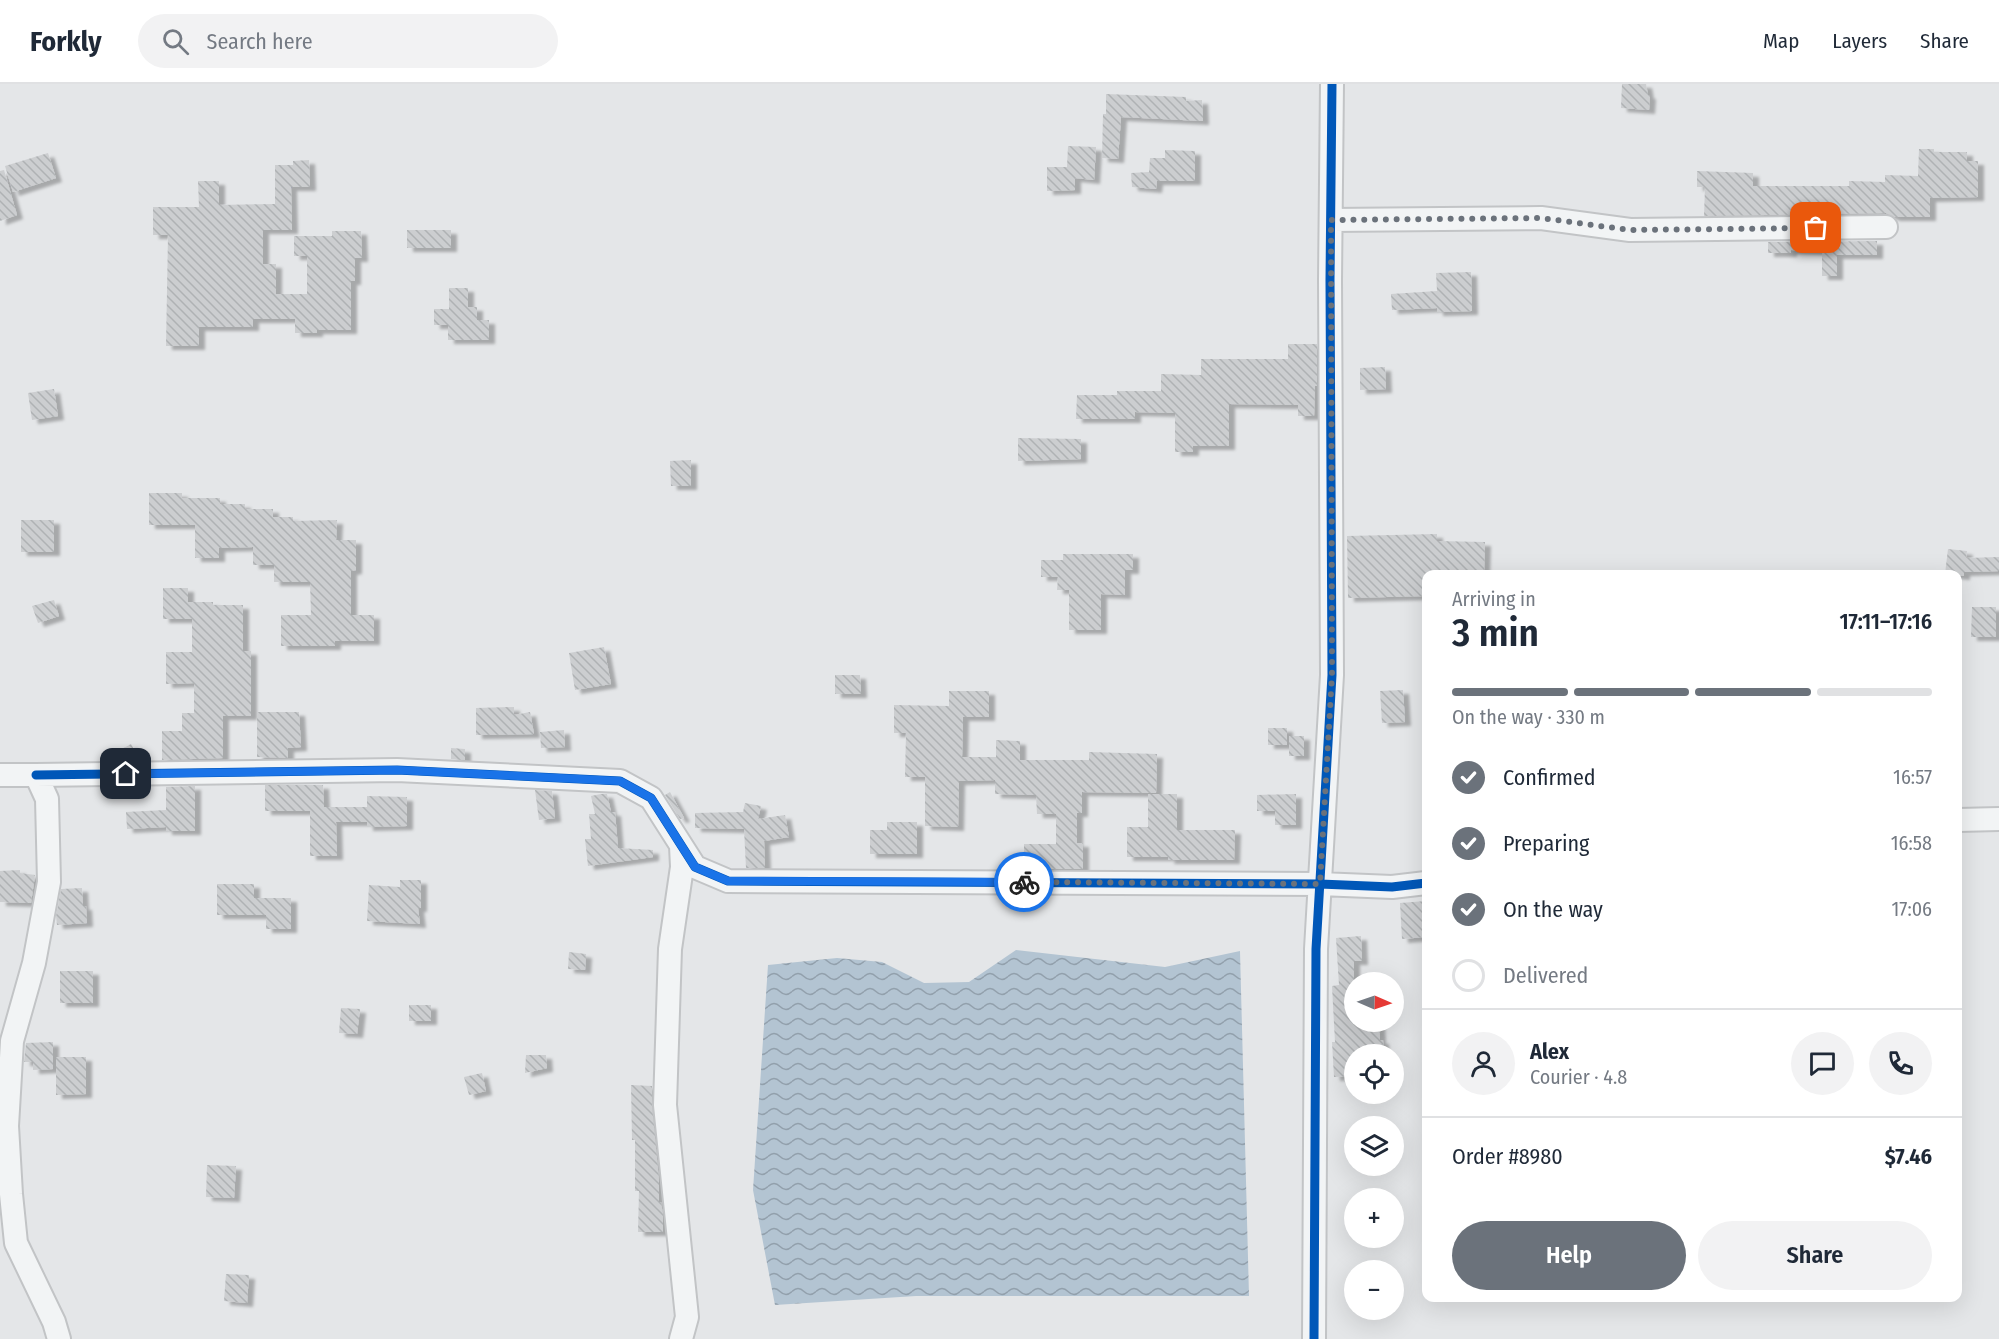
<!DOCTYPE html>
<meta charset="utf-8">
<style>
:root{--surface:#fff;--page:#f2f2f3;--text:#1f2937;--muted:#747a83;--line:#e0e1e3;--accent:#6b727b}
body{margin:0;font-family:"Fira Sans Condensed",sans-serif;background:var(--page);color:var(--text);height:100vh;display:flex;flex-direction:column;font-size:22px;white-space:nowrap}
*{box-sizing:border-box;margin:0}
p{font-size:20px;color:var(--muted)}
.icon{flex:none;width:33px;height:33px;fill:none;stroke:currentColor;stroke-width:2;stroke-linecap:round;stroke-linejoin:round}
.map{position:relative;flex:1;overflow:hidden}
.panel{position:absolute;left:1422px;top:486px;width:540px;height:732px;display:flex;flex-direction:column;background:var(--surface);border-radius:12px;box-shadow:0 6px 24px #0002}
.panel>*{flex:none}
.needle{width:39px;rotate:92deg}
.tools{position:absolute;left:1344px;top:888px;display:grid;gap:12px}
.tools a{display:grid;place-items:center;width:60px;height:60px;border-radius:50%;background:var(--surface);box-shadow:0 6px 24px #0002;font-size:30px}
.pin{position:absolute;display:grid;place-items:center;width:51px;height:51px;color:#fff;margin:-26px;border-radius:12px;box-shadow:0 3px 9px #0006}
.courier{position:absolute;display:grid;place-items:center;width:60px;height:60px;margin:-30px;border:4px solid #1a73e8;border-radius:50%;background:#fff;color:#222;box-shadow:0 2px 8px #0007}
.overview em{font-style:normal;font-weight:600}
.overview div{display:flex;flex-direction:column-reverse}
.overview{display:flex;align-items:center;justify-content:space-between;height:102px;padding:0 30px}
h1{font-size:39px;font-weight:600;line-height:45px}
.bar{display:grid;grid-template-columns:repeat(4,1fr);gap:9px 6px;align-content:center;height:72px;padding:0 30px}
.bar i{height:8px;border-radius:4px;background:var(--line)}
.bar .active{background:var(--accent)}
.bar p{grid-column:span 4}
.line{display:flex;align-items:center;gap:15px;padding:0 30px;border-top:2px solid var(--line)}
.line div{flex:1}
.round{display:grid;place-items:center;flex:none;width:63px;height:63px;border-radius:32px;background:var(--page)}
ol{padding:0 30px;list-style:none}
li{display:flex;align-items:center;gap:18px;height:66px}
li p{margin-inline-start:auto}
li .icon{padding:6px;border-radius:50%;background:var(--accent);color:#fff;stroke-width:4}
li:last-child{color:var(--muted)}
li i{width:33px;height:33px;border:3px solid var(--line);border-radius:50%}
.primary-button{display:flex;gap:12px;margin-top:auto;padding:12px 30px}
.primary-button a{flex:1;height:69px;border-radius:36px;background:var(--accent);color:#fff;font-size:24px;font-weight:600;line-height:69px;text-align:center}
.primary-button a+a{background:var(--page);color:var(--text)}
header{display:flex;align-items:center;gap:36px;box-sizing:border-box;height:84px;padding:0 30px;background:var(--surface);border-bottom:2px solid var(--line)}
header strong{font-size:28px}
nav{display:flex;gap:33px;margin-inline-start:auto;font-size:21px}
.search{width:420px;height:54px;background:var(--page);display:flex;align-items:center;gap:15px;box-sizing:border-box;padding:0 21px;border-radius:33px;color:var(--muted);font-size:22px}
.map>svg:first-child{display:block}
.water{fill:url(#water-waves)}
.building{fill:url(#building-back-hatch);filter:url(#shadow)}
.lines{fill:none;stroke-linecap:round;stroke-linejoin:round}
.minor-casing{stroke:#c2c4c6;stroke-width:26}
.minor{stroke:#f2f4f5;stroke-width:22}
.cycleway-casing{stroke:#f1f4f7;stroke-width:13}
.cycleway{stroke:#0057b8;stroke-width:9}
.done{stroke:#6b727b;stroke-width:6;stroke-dasharray:0 10.8}
.route{stroke:#1a73e8;stroke-width:8}
</style>
<header>
<strong>Forkly</strong>
<div class="search"><svg class="icon" aria-label="search" viewBox="0 0 24 24"><circle cx="10" cy="10" r="6"/><path d="M15 15l6 6"/></svg>Search here</div>
<nav><a>Map</a><a>Layers</a><a>Share</a></nav>
</header>
<div class="map">
<svg width="1999" height="1255" viewBox="0 0 1999 1255">
<defs>
<pattern id="water-waves" width="16" height="10" patternUnits="userSpaceOnUse" patternTransform="scale(1.5)"><rect width="16" height="10" fill="#b3c4d2"/><path d="M0 5q4-4 8 0t8 0" fill="none" stroke="#92a0ac"/></pattern>
<pattern id="building-back-hatch" width="6" height="6" patternUnits="userSpaceOnUse" patternTransform="scale(1.5)"><rect width="6" height="6" fill="#ccced0"/><path d="M-1 5l2 2M0 0l6 6M5-1l2 2" fill="none" stroke="#afb2b4"/></pattern>
<filter id="shadow"><feDropShadow dx="6" dy="4" stdDeviation="1.5" flood-color="#0004"/></filter>
</defs>
<rect width="100%" height="100%" fill="#e4e6e8"/>
<path class="water" d="M 1016,866 L 1165,883 L 1240,867 L 1249,1212 L 916,1212 L 775,1221 L 753,1106 L 768,881 L 837,874 L 882,878 L 924,899 L 969,898 Z"/>
<path class="building" d="M 1622,0 L 1646,0 L 1648,11 L 1650,11 L 1649,26 L 1621,24 Z
M 1106,10 L 1186,13 L 1186,17 L 1202,16 L 1203,37 L 1121,33 L 1118,75 L 1102,74 L 1103,30 L 1106,30 Z
M 1068,62 L 1096,63 L 1094,96 L 1075,94 L 1075,106 L 1047,107 L 1047,83 L 1067,83 Z
M 1919,65 L 1934,65 L 1934,68 L 1967,68 L 1967,77 L 1978,77 L 1978,113 L 1930,114 L 1930,133 L 1894,133 L 1886,129 L 1704,132 L 1705,103 L 1697,103 L 1697,87 L 1753,89 L 1753,102 L 1849,102 L 1849,97 L 1885,98 L 1885,91 L 1918,92 Z
M 1165,66 L 1195,67 L 1195,97 L 1157,97 L 1156,105 L 1132,103 L 1131,89 L 1149,88 L 1150,74 L 1165,74 Z
M 48,69 L 56,94 L 13,108 L 5,82 Z
M 309,76 L 310,103 L 291,103 L 292,146 L 263,146 L 263,180 L 276,180 L 276,210 L 307,210 L 307,172 L 294,172 L 294,152 L 332,152 L 332,147 L 361,147 L 362,174 L 355,174 L 355,197 L 351,197 L 351,246 L 317,246 L 317,249 L 295,249 L 295,235 L 253,235 L 253,243 L 199,243 L 199,262 L 166,262 L 168,151 L 153,151 L 153,123 L 199,123 L 198,97 L 219,97 L 219,121 L 275,120 L 275,81 L 293,81 L 293,77 Z
M 4,86 L 17,131 L 0,137 L 0,87 Z
M 407,146 L 451,146 L 451,164 L 407,164 Z
M 1877,157 L 1877,171 L 1837,171 L 1837,192 L 1822,192 L 1822,167 L 1791,166 L 1791,169 L 1768,169 L 1768,158 Z
M 1471,188 L 1472,227 L 1437,228 L 1437,224 L 1392,226 L 1391,210 L 1437,207 L 1436,189 Z
M 449,204 L 468,204 L 468,223 L 477,223 L 477,236 L 489,236 L 489,256 L 448,256 L 448,241 L 434,241 L 434,225 L 449,225 Z
M 1288,260 L 1317,260 L 1317,302 L 1315,302 L 1314,332 L 1298,332 L 1298,321 L 1229,320 L 1229,362 L 1193,362 L 1193,368 L 1175,368 L 1175,329 L 1135,328 L 1135,335 L 1076,335 L 1077,311 L 1117,311 L 1117,307 L 1161,307 L 1161,290 L 1201,291 L 1201,275 L 1288,275 Z
M 1385,283 L 1386,305 L 1360,306 L 1360,284 Z
M 54,305 L 58,332 L 32,336 L 28,309 Z
M 1018,354 L 1081,355 L 1081,375 L 1018,377 Z
M 691,376 L 691,402 L 671,402 L 670,377 Z
M 149,409 L 182,409 L 182,414 L 220,414 L 220,420 L 245,420 L 245,425 L 273,425 L 273,433 L 293,433 L 293,437 L 337,436 L 336,456 L 356,456 L 356,486 L 351,487 L 351,531 L 374,531 L 374,557 L 335,557 L 335,562 L 281,562 L 281,531 L 311,531 L 310,498 L 274,498 L 274,481 L 253,481 L 253,463 L 219,464 L 219,474 L 195,474 L 195,441 L 149,441 Z
M 21,436 L 54,436 L 54,468 L 21,468 Z
M 1437,450 L 1437,457 L 1485,458 L 1484,490 L 1426,490 L 1426,512 L 1348,514 L 1347,452 Z
M 1948,465 L 1967,467 L 1966,474 L 1999,473 L 1999,487 L 1964,488 L 1964,492 L 1945,490 Z
M 1063,470 L 1133,470 L 1133,486 L 1125,486 L 1125,511 L 1101,510 L 1101,546 L 1069,546 L 1069,506 L 1057,506 L 1058,493 L 1041,493 L 1041,476 L 1063,476 Z
M 163,504 L 188,504 L 188,518 L 213,518 L 213,521 L 243,521 L 243,567 L 251,567 L 251,632 L 223,632 L 223,674 L 162,676 L 162,647 L 182,647 L 182,629 L 194,629 L 194,599 L 166,600 L 166,568 L 192,568 L 192,535 L 163,535 Z
M 54,516 L 59,532 L 38,539 L 32,522 Z
M 1972,523 L 1996,523 L 1996,553 L 1971,553 Z
M 604,563 L 611,600 L 575,606 L 569,569 Z
M 835,591 L 860,591 L 861,610 L 835,610 Z
M 1403,606 L 1405,638 L 1382,639 L 1380,607 Z
M 949,607 L 989,607 L 989,633 L 963,633 L 962,673 L 996,673 L 996,656 L 1020,657 L 1020,676 L 1089,676 L 1089,668 L 1157,670 L 1156,709 L 1082,708 L 1082,729 L 1077,729 L 1077,759 L 1083,759 L 1083,785 L 1024,785 L 1024,760 L 1056,760 L 1056,730 L 1037,730 L 1036,711 L 995,710 L 995,696 L 959,697 L 958,743 L 925,742 L 925,693 L 905,693 L 906,649 L 894,649 L 894,621 L 949,622 Z
M 514,623 L 514,631 L 530,628 L 534,650 L 476,651 L 476,624 Z
M 257,628 L 299,628 L 301,663 L 288,664 L 288,674 L 257,673 Z
M 1268,644 L 1287,644 L 1287,661 L 1268,661 Z
M 564,646 L 565,663 L 541,664 L 540,648 Z
M 1289,652 L 1304,652 L 1304,672 L 1289,672 Z
M 131,660 L 140,676 L 116,676 L 113,670 Z
M 451,664 L 465,665 L 465,676 L 451,675 Z
M 265,701 L 323,701 L 324,723 L 367,723 L 367,712 L 407,713 L 407,742 L 367,743 L 367,738 L 336,738 L 337,772 L 310,772 L 310,727 L 265,727 Z
M 195,702 L 195,747 L 166,747 L 166,743 L 127,745 L 126,728 L 166,726 L 166,703 Z
M 535,706 L 552,707 L 555,734 L 539,736 Z
M 670,708 L 684,734 L 680,735 L 665,711 Z
M 601,710 L 607,710 L 611,728 L 615,728 L 618,764 L 653,766 L 653,773 L 588,782 L 585,755 L 591,755 L 589,730 L 595,730 L 591,712 Z
M 1148,710 L 1177,710 L 1177,746 L 1235,746 L 1234,776 L 1168,776 L 1169,773 L 1127,773 L 1127,743 L 1148,743 Z
M 1296,710 L 1296,741 L 1275,741 L 1275,727 L 1257,727 L 1257,711 Z
M 745,719 L 761,722 L 758,735 L 785,731 L 789,753 L 764,757 L 765,784 L 746,784 L 744,745 L 695,744 L 695,729 L 743,728 Z
M 887,738 L 917,738 L 917,770 L 870,770 L 870,746 L 887,746 Z
M 20,786 L 20,789 L 35,791 L 31,819 L 0,818 L 0,787 Z
M 400,796 L 421,796 L 421,824 L 418,824 L 420,840 L 367,837 L 369,801 L 400,803 Z
M 217,800 L 254,800 L 254,814 L 291,814 L 291,845 L 266,845 L 266,831 L 217,831 Z
M 82,804 L 83,822 L 86,822 L 87,839 L 57,841 L 56,832 L 61,805 Z
M 1426,817 L 1426,853 L 1402,855 L 1400,819 Z
M 1361,852 L 1362,877 L 1354,877 L 1354,938 L 1379,938 L 1380,956 L 1383,956 L 1384,970 L 1354,970 L 1354,992 L 1334,993 L 1332,958 L 1335,958 L 1332,902 L 1339,901 L 1336,854 Z
M 569,868 L 586,870 L 585,886 L 568,885 Z
M 60,887 L 93,887 L 93,919 L 60,919 Z
M 409,921 L 431,921 L 431,937 L 409,937 Z
M 341,924 L 360,925 L 357,950 L 339,949 Z
M 53,958 L 53,985 L 33,986 L 33,978 L 24,978 L 26,959 Z
M 526,971 L 546,971 L 547,984 L 525,989 Z
M 56,973 L 86,973 L 86,1010 L 56,1011 Z
M 482,989 L 486,1007 L 469,1011 L 464,993 Z
M 631,1001 L 652,1002 L 652,1022 L 659,1097 L 659,1118 L 661,1118 L 663,1131 L 663,1148 L 638,1148 L 639,1107 L 635,1107 L 635,1056 L 632,1056 Z
M 207,1081 L 236,1082 L 234,1114 L 206,1113 Z
M 226,1190 L 249,1191 L 247,1219 L 224,1217 Z"/>
<g class="lines">
<g class="minor-casing">
<path id="minor" d="M 1331,136 L 1541,134 L 1630,146 L 1886,143
M 0,691 L 36,691 L 47,715 L 49,798 L 34,879 L 12,957 L 7,1042 L 11,1110 L 16,1159 L 54,1238 L 59,1255
M 36,691 L 397,686 L 620,697 L 651,714 L 695,783 L 728,797 L 1320,800 L 1392,803 L 1426,799
M 1958,736 L 1999,735
M 681,1255 L 687,1233 L 665,1021 L 670,865 L 682,783 L 681,762
M 1314,1255 L 1316,865 L 1332,591 L 1330,196 L 1332,0"/>
</g>
<use href="#minor" class="minor"/>
<g class="cycleway-casing">
<path id="cycleway" d="M 36,691 L 397,686 L 620,697 L 651,714 L 695,783 L 728,797 L 1320,800 L 1392,803 L 1426,799
M 1314,1255 L 1316,865 L 1332,591 L 1330,196 L 1332,0"/>
</g>
<use href="#cycleway" class="cycleway"/>
</g>
<g class="lines">
<path class="done" d="M 1024,798 L 1320,800 L 1332,591 L 1331,136 L 1541,134 L 1630,146 L 1816,144"/>
<path class="route" d="M 126,690 L 397,686 L 620,697 L 651,714 L 695,783 L 728,797 L 1024,798"/>
</g>
</svg>
<div class="tools">
<a><svg class="needle" viewBox="-14 -14 28 28"><path d="M0-13l5 13h-10z" fill="#e53935"/><path d="M0 13l5-13h-10z" fill="#747a83"/></svg></a>
<a><svg class="icon" aria-label="locate" viewBox="0 0 24 24"><circle cx="12" cy="12" r="6"/><path d="M12 2v4M12 18v4M2 12h4M18 12h4"/></svg></a>
<a><svg class="icon" aria-label="layers" viewBox="0 0 24 24"><path d="M12 4l9 5-9 5-9-5zM3 14l9 5 9-5"/></svg></a>
<a>+</a>
<a>−</a>
</div>
<div class="pin" style="left:1816px;top:144px;background:#ea580c"><svg class="icon" aria-label="bag" viewBox="0 0 24 24"><path d="M5 8h14l-1 12H6zM9 8a3 3 0 0 1 6 0"/></svg></div>
<div class="pin" style="left:126px;top:690px;background:#1f2937"><svg class="icon" aria-label="home" viewBox="0 0 24 24"><path d="M3 11l9-7 9 7M6 9v11h12V9"/></svg></div>
<div class="courier" style="left:1024px;top:798px"><svg class="icon" aria-label="bike" viewBox="0 0 24 24"><circle cx="6" cy="16" r="4"/><circle cx="18" cy="16" r="4"/><path d="M6 16l4-8h5l3 8M10 8l3 8H6M13 5h3"/></svg></div>
<section class="panel">
<div class="overview"><div><h1>3 min</h1><p>Arriving in</p></div><em>17:11–17:16</em></div>
<div class="bar"><i class="active"></i><i class="active"></i><i class="active"></i><i></i><p>On the way · 330 m</p></div>
<ol>
<li><svg class="icon" aria-label="check" viewBox="0 0 24 24"><path d="M5 12l5 5 9-10"/></svg>Confirmed<p>16:57</p></li>
<li><svg class="icon" aria-label="check" viewBox="0 0 24 24"><path d="M5 12l5 5 9-10"/></svg>Preparing<p>16:58</p></li>
<li><svg class="icon" aria-label="check" viewBox="0 0 24 24"><path d="M5 12l5 5 9-10"/></svg>On the way<p>17:06</p></li>
<li><i></i>Delivered</li>
</ol>
<div class="line" style="height:108px"><a class="round"><svg class="icon" aria-label="person" viewBox="0 0 24 24"><circle cx="12" cy="8" r="4"/><path d="M4 21q1-7 8-7t8 7"/></svg></a><div><b>Alex</b><p>Courier · 4.8</p></div><a class="round"><svg class="icon" aria-label="chat" viewBox="0 0 24 24"><path d="M4 5h16v11H9l-5 4z"/></svg></a><a class="round"><svg class="icon" aria-label="phone" viewBox="0 0 24 24"><path d="M5 4h4l2 5-3 2q2 4 5 5l2-3 5 2v4C11 20 4 13 5 4z"/></svg></a></div>
<div class="line" style="height:78px"><div>Order #8980</div><b>$7.46</b></div>
<div class="primary-button"><a>Help</a><a>Share</a></div>
</section>
</div>
